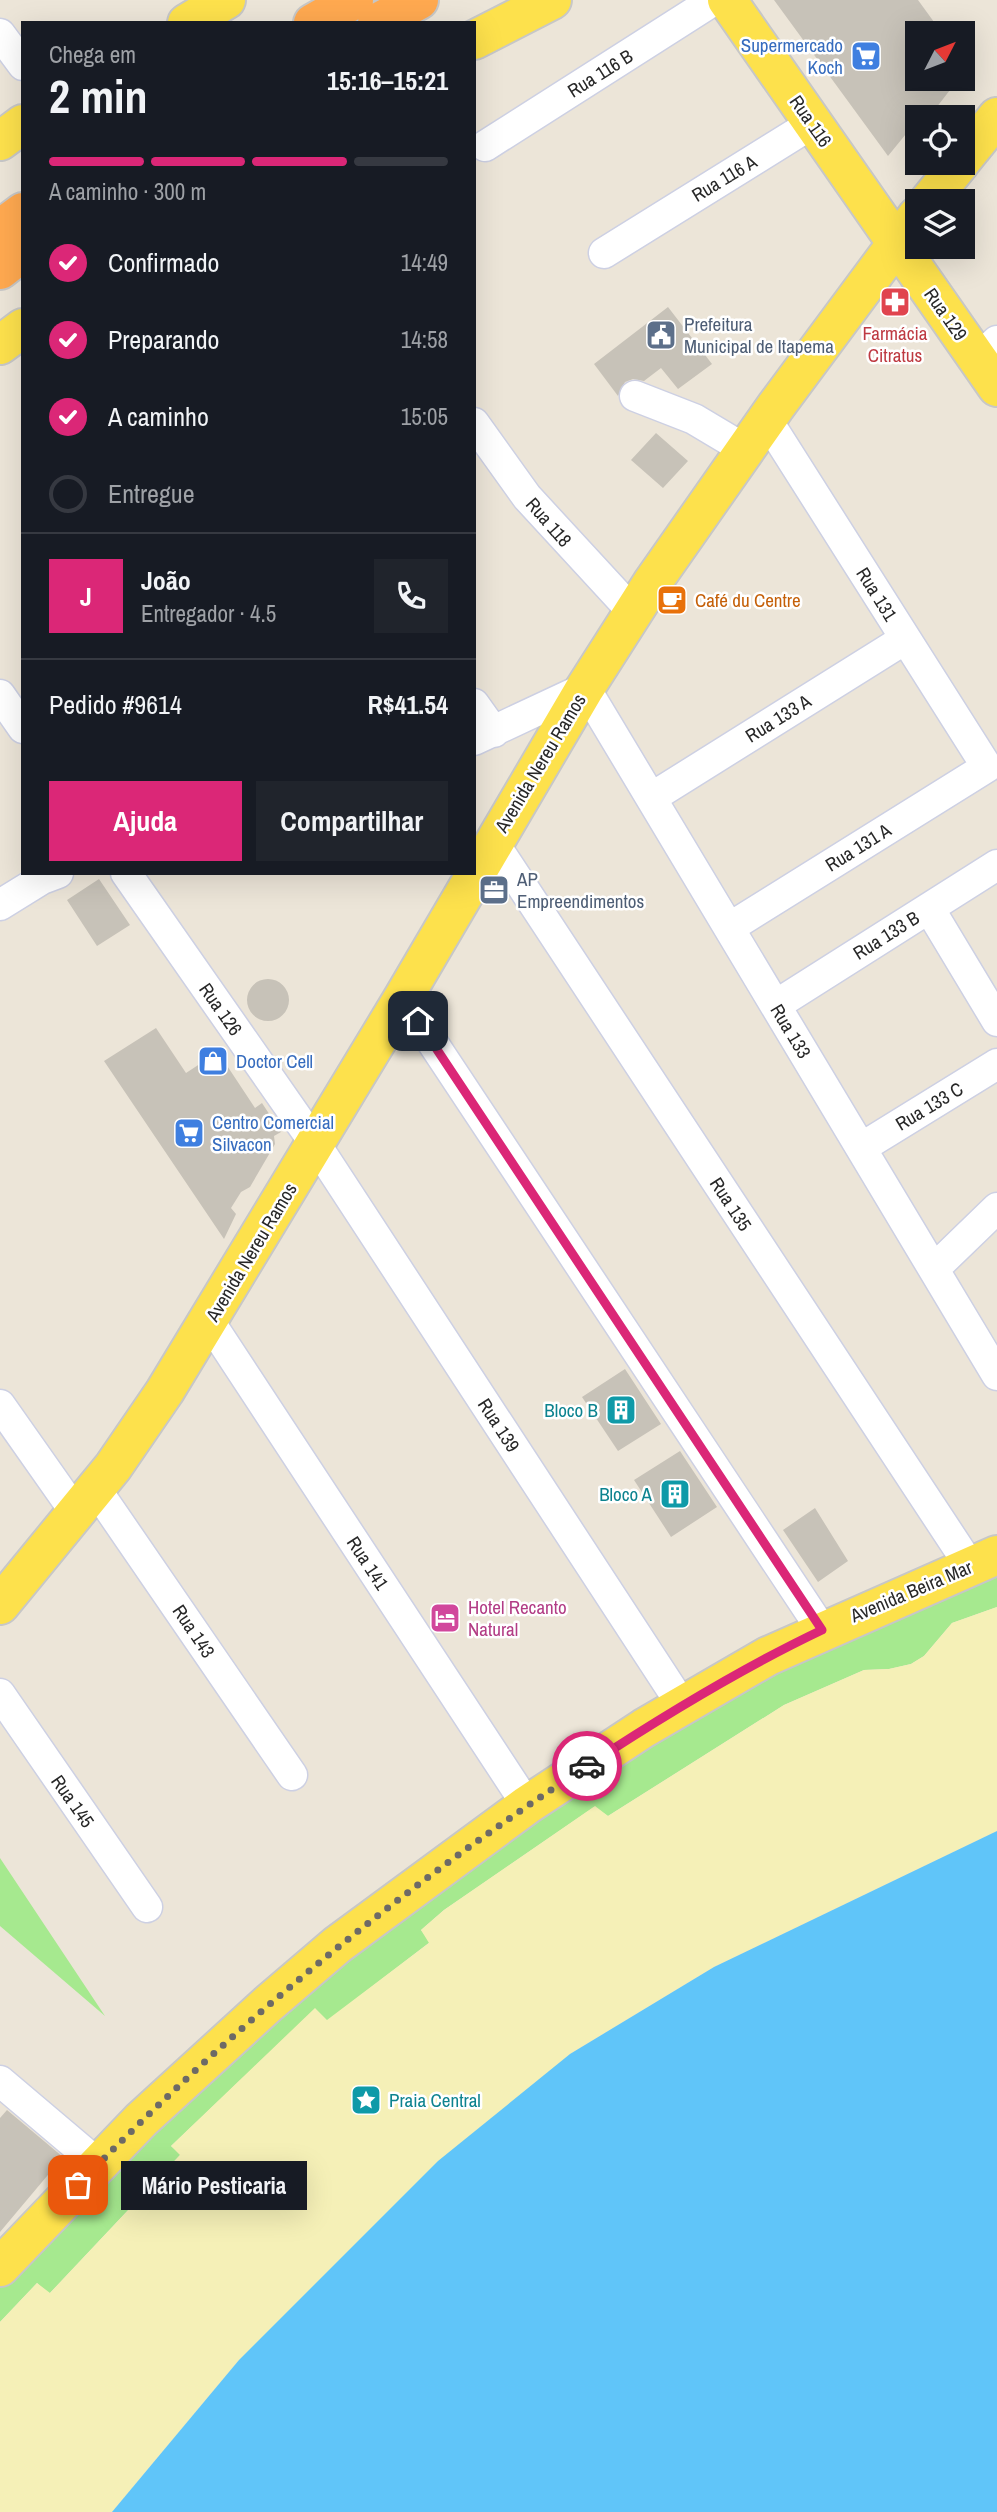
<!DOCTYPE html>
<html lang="pt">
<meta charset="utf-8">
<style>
:root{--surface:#171b24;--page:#20242c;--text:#f1f3f6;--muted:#9ea1a6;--line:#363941;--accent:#db2777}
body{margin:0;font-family:"Archivo Narrow",sans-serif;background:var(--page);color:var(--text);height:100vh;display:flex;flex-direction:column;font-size:26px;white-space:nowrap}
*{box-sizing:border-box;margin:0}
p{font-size:23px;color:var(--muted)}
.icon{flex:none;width:38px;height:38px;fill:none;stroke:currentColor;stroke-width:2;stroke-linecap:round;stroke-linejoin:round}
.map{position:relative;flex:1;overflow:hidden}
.details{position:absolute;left:21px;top:21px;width:455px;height:854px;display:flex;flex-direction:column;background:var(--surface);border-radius:0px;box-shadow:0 7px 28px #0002}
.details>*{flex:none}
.needle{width:46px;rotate:48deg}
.buttons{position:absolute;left:905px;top:21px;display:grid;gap:14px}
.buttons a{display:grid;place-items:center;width:70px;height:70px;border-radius:0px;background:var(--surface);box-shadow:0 7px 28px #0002;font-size:35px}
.pin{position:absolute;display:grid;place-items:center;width:60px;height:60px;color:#fff;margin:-30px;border-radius:14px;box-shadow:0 4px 10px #0006}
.courier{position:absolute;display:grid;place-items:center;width:70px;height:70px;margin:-35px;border:5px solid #db2777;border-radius:50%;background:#fff;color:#222;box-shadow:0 2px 9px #0007}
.bubble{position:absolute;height:49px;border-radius:0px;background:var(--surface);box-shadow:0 7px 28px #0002;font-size:23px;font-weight:700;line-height:49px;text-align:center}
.overview em{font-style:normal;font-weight:700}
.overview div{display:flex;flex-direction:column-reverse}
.overview{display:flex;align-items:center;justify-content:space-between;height:119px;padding:0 28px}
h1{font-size:46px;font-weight:700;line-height:52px}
.bar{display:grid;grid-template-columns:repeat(4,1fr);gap:10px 7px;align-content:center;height:84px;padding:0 28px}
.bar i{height:9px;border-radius:5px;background:var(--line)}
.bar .selected{background:var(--accent)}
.bar p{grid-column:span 4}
.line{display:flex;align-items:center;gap:18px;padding:0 28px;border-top:2px solid var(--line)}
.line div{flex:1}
.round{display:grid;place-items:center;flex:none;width:74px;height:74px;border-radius:0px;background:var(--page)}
ol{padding:0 28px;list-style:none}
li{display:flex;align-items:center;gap:21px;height:77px}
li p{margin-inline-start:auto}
li .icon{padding:7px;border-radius:50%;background:var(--accent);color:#fff;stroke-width:4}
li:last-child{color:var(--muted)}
li i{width:38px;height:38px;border:4px solid var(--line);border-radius:50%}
.button{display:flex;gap:14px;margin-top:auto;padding:14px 28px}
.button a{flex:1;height:80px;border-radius:0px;background:var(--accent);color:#fff;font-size:28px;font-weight:700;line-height:80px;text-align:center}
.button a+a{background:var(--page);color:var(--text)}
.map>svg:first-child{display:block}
.green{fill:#a6e98f}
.sand{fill:#f5f0b7}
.water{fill:#60c5f9}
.building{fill:#c7c2b8}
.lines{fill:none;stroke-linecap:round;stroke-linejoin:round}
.minor-casing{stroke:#cdd0e3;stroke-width:33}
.major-casing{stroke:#c7c7c7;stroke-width:42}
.highway-casing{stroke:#c7c7c7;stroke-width:42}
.minor{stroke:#fff;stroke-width:30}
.major{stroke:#fde14c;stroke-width:38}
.highway{stroke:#ffa950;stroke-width:38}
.done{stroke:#6d6a66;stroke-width:7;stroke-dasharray:0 12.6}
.route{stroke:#db2777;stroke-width:9}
.labels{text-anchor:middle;stroke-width:5;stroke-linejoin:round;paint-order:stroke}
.shop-label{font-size:19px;fill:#366cbe;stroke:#fff;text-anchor:start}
.street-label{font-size:19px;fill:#282828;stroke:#fff}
.service-label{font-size:19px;fill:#4e5e75;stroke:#fff;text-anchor:start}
.health-label{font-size:19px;fill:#be3a42;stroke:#fff}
.food-label{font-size:19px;fill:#c56008;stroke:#fff;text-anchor:start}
.culture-label{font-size:19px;fill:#0d838f;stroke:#fff;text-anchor:end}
.hotel-label{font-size:19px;fill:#b23c85;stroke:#fff;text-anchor:start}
</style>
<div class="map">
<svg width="997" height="2512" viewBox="0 0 997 2512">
<rect width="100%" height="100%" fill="#ece5d8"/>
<path class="green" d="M 997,1569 L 997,1607 L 952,1623 L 924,1656 L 911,1664 L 889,1669 L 864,1670 L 784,1705 L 608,1816 L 594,1807 L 444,1910 L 421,1930 L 430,1942 L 327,2021 L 315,2009 L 171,2146 L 181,2154 L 49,2294 L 37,2283 L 0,2322 L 0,2284 L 93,2187 L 340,1956 L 716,1698 Z
M 0,1858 L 105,2016 L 0,1926 Z"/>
<path class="sand" d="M 997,1607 L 997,1831 L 714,1967 L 570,2054 L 239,2360 L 112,2512 L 0,2512 L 0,2322 L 37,2283 L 50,2293 L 180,2155 L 171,2146 L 315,2008 L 327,2020 L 429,1943 L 421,1930 L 444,1910 L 595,1806 L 608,1816 L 784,1705 L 864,1670 L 889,1669 L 911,1664 L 924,1656 L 952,1623 Z"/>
<path class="water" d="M 997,1831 L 997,2512 L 112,2512 L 239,2360 L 438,2161 L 570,2054 L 714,1967 Z"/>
<path class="building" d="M 774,0 L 918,0 L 942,33 L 917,33 L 917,79 L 936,79 L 950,90 L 929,117 L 917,117 L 917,136 L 910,129 L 888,156 Z
M 668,307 L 712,364 L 678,389 L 661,368 L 644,381 L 633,379 L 625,382 L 618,396 L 594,364 Z
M 656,433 L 688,461 L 663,488 L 631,460 Z
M 99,879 L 130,925 L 97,946 L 67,900 Z
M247 1000a21 21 0 1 1 42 0a21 21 0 1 1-42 0Z
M 156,1028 L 186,1073 L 218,1052 L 255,1108 L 262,1103 L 281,1132 L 274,1136 L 275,1144 L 250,1187 L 241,1192 L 231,1208 L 236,1214 L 224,1239 L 104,1061 Z
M 625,1369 L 661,1424 L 618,1451 L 582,1397 Z
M 680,1451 L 717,1507 L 671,1537 L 634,1480 Z
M 815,1508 L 848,1561 L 818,1582 L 783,1530 Z
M 7,2110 L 63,2157 L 0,2232 L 0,2118 Z"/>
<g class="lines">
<g class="minor-casing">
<path id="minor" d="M 0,34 L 23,65
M 485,146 L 714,0
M 604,253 L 813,123
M 978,359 L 997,341
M 635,396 L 694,419 L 746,450
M 474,423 L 527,497 L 633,612
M 0,695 L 23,728
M 474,704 L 494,732
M 474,740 L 585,688 L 997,1375
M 651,798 L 905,639
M 493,842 L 970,1566
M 126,873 L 316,1145 L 682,1705
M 0,905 L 42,879 L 58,873
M 929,908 L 997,1021
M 729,928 L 987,767 L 767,420
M 403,998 L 822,1630
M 776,1005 L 997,865
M 861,1148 L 997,1064
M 934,1269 L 997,1208
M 209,1321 L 527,1805
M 0,1405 L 76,1513
M 95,1488 L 292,1775
M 0,1694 L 147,1907
M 0,2081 L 98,2164"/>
</g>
<g class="major-casing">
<path id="major" d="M 727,0 L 997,387
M 187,23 L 226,0
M 474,40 L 552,0
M 0,141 L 23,124
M 962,160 L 997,117
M 929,201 L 960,163
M 0,345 L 23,328
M 0,1605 L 113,1467 L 165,1391 L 403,998 L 585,688 L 652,583 L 776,406 L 917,216
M 0,2267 L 141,2120 L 268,2004 L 337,1945 L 527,1805 L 644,1728 L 768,1656 L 997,1555"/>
</g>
<g class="highway-casing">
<path id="highway" d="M 313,23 L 354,0
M 377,23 L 419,0
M 0,229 L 23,212
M 0,270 L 23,252"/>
</g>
<use href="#minor" class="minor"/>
<use href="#major" class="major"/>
<use href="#highway" class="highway"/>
</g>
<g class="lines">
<path class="done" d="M 78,2185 C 232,2026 402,1887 587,1766"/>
<path class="route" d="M 418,1021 L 822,1630 C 740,1669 663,1716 587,1766"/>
</g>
<defs>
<g id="supermarket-square" transform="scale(1.575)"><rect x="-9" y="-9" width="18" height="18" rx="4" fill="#3f7fe0" stroke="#fff"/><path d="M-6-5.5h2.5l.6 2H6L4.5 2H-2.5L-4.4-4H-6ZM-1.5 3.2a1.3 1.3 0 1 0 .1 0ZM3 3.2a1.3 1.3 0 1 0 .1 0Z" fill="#fff"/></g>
<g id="pharmacy-square" transform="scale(1.575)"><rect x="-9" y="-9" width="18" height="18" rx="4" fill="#e0444e" stroke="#fff"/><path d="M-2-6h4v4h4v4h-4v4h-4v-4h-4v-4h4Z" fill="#fff"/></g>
<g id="civic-square" transform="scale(1.575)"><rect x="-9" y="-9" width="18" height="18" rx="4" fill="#5c6f8a" stroke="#fff"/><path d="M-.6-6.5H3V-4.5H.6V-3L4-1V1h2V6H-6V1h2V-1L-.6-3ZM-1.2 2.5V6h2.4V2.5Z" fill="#fff"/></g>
<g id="cafe-square" transform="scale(1.575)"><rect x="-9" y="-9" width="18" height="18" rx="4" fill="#e8710a" stroke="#fff"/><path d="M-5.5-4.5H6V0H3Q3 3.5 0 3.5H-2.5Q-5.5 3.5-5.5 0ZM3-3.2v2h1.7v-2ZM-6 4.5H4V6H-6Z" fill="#fff"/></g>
<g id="office-square" transform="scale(1.575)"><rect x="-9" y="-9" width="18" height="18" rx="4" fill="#5c6f8a" stroke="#fff"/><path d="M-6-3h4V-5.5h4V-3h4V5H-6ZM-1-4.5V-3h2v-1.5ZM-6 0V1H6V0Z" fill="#fff"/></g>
<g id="shop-square" transform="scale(1.575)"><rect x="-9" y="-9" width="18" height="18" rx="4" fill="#3f7fe0" stroke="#fff"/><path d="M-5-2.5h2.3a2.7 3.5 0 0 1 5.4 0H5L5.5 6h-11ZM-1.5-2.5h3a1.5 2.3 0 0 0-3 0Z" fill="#fff"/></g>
<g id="building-square" transform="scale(1.575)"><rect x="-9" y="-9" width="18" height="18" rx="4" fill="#0f9aa8" stroke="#fff"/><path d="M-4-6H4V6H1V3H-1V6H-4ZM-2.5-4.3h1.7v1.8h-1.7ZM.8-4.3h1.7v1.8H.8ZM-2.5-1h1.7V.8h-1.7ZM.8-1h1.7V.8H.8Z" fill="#fff"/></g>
<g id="hotel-square" transform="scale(1.575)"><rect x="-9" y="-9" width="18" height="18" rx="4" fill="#d1479c" stroke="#fff"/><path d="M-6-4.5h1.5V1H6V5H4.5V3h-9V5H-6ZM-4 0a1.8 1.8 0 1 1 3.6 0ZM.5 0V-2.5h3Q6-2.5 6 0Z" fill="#fff"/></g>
<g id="sight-square" transform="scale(1.575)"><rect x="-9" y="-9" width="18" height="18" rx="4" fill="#0f9aa8" stroke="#fff"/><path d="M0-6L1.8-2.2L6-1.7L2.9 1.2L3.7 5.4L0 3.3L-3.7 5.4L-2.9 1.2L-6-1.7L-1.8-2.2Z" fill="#fff"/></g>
</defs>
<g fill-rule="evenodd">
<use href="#supermarket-square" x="866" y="56"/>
<use href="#pharmacy-square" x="895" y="302"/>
<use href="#civic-square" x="661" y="335"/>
<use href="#cafe-square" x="672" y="600"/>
<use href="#office-square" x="494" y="890"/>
<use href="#shop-square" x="213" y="1061"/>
<use href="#supermarket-square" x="189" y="1133"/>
<use href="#building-square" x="621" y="1410"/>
<use href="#building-square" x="675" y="1494"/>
<use href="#hotel-square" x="445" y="1618"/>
<use href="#sight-square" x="366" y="2100"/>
</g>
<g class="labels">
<g class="shop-label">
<text x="843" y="52" text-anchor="end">Supermercado<tspan x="843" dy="22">Koch</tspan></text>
<text x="236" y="1068">Doctor Cell</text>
<text x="212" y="1129">Centro Comercial<tspan x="212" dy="22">Silvacon</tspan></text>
</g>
<g class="street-label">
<text transform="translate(600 73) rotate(-32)" y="7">Rua 116 B</text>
<text transform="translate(811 121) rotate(55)" y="7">Rua 116</text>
<text transform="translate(724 178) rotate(-31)" y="7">Rua 116 A</text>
<text transform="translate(946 314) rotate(55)" y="7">Rua 129</text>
<text transform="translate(549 522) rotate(49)" y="7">Rua 118</text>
<text transform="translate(877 594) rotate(58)" y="7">Rua 131</text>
<text transform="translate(778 718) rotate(-32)" y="7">Rua 133 A</text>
<text transform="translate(540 763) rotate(-59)" y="7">Avenida Nereu Ramos</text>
<text transform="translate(858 847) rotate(-32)" y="7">Rua 131 A</text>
<text transform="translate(886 935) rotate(-32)" y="7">Rua 133 B</text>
<text transform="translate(221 1009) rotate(55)" y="7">Rua 126</text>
<text transform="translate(791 1031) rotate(59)" y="7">Rua 133</text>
<text transform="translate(929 1106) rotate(-31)" y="7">Rua 133 C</text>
<text transform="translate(731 1204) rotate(57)" y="7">Rua 135</text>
<text transform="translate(251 1252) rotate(-59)" y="7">Avenida Nereu Ramos</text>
<text transform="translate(499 1425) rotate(57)" y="7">Rua 139</text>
<text transform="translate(368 1563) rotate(57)" y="7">Rua 141</text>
<text transform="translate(911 1591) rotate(-23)" y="7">Avenida Beira Mar</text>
<text transform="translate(194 1631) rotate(56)" y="7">Rua 143</text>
<text transform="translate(73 1801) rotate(55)" y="7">Rua 145</text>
</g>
<g class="service-label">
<text x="684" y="331">Prefeitura<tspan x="684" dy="22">Municipal de Itapema</tspan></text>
<text x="517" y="886">AP<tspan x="517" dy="22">Empreendimentos</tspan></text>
</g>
<g class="health-label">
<text x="895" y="340">Farmácia<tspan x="895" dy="22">Citratus</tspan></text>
</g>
<g class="food-label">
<text x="695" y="607">Café du Centre</text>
</g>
<g class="culture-label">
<text x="598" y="1417">Bloco B</text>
<text x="652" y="1501">Bloco A</text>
<text x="389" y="2107" text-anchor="start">Praia Central</text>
</g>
<g class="hotel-label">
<text x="468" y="1614">Hotel Recanto<tspan x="468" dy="22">Natural</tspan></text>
</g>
</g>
</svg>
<div class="buttons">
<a><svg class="needle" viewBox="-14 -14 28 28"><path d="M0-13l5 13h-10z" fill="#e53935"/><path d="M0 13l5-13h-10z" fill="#9ea1a6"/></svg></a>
<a><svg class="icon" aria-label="locate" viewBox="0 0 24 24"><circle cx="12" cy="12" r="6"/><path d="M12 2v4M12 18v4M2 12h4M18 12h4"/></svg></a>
<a><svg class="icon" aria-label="layers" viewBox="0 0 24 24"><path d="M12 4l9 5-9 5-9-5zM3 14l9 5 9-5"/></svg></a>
</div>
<div class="pin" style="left:78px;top:2185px;background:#ea580c"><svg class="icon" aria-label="bag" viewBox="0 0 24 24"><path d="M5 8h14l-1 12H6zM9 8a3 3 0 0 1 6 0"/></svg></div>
<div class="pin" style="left:418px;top:1021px;background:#1f2937"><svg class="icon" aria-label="home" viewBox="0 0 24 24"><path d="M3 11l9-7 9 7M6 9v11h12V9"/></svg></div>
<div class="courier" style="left:587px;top:1766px"><svg class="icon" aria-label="car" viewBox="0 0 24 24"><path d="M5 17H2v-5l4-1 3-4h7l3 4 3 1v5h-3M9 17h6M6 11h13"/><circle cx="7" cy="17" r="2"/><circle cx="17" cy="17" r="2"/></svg></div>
<div class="bubble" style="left:121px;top:2161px;width:186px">Mário Pesticaria</div>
<section class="details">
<div class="overview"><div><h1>2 min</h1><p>Chega em</p></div><em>15:16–15:21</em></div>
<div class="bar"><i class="selected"></i><i class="selected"></i><i class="selected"></i><i></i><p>A caminho · 300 m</p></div>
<ol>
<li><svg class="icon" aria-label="check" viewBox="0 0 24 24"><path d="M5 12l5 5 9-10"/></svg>Confirmado<p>14:49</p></li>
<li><svg class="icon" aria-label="check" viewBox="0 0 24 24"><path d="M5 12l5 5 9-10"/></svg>Preparando<p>14:58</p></li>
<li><svg class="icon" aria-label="check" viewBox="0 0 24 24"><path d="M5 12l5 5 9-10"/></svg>A caminho<p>15:05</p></li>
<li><i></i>Entregue</li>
</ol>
<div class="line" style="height:126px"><b class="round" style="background:var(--accent);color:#fff">J</b><div><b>João</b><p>Entregador · 4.5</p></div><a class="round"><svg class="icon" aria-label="phone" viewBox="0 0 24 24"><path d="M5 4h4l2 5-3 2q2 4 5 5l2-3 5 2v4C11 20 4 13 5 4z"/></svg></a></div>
<div class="line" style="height:91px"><div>Pedido #9614</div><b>R$41.54</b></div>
<div class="button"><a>Ajuda</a><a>Compartilhar</a></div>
</section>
</div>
